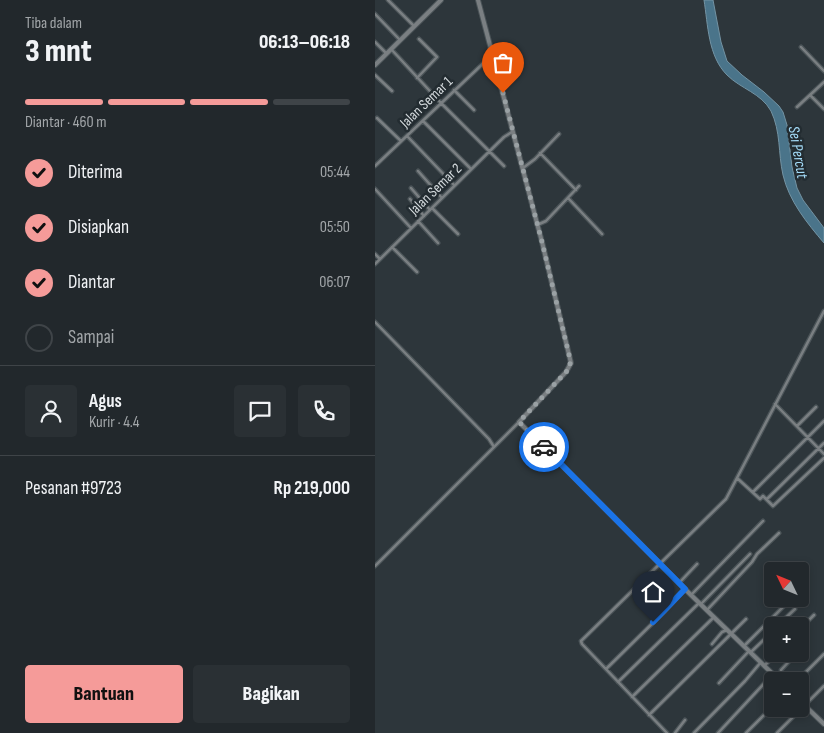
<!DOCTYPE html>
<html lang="id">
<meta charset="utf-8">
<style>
:root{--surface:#22282c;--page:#2a3034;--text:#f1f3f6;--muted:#a2a6a9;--line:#3f4448;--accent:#f59b99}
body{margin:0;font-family:"Sofia Sans Condensed",sans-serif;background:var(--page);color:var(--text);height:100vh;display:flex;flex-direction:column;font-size:19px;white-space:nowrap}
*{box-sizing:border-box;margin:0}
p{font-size:16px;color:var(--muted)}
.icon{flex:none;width:28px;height:28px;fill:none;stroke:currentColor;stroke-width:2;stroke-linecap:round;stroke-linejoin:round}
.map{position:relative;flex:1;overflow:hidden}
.panel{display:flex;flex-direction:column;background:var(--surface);width:375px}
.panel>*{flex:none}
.needle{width:32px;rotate:313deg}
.controls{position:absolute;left:389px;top:562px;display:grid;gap:10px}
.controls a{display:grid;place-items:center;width:45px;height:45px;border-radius:5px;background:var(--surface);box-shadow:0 2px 8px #0003,0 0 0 1px var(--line);font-size:25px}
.pin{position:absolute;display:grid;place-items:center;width:42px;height:42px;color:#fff;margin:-51px -21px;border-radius:50% 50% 50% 0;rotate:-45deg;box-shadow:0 0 5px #0007}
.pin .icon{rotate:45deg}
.courier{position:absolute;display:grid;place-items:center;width:50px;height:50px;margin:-25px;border:4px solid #1a73e8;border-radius:50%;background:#fff;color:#222;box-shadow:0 1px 6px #0007}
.head em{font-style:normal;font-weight:800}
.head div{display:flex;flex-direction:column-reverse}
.head{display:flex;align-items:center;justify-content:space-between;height:85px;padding:0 25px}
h1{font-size:32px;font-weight:800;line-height:38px}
.bar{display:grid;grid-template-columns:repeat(4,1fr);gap:8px 5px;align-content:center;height:60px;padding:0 25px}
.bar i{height:6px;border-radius:4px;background:var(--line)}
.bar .current{background:var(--accent)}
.bar p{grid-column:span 4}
.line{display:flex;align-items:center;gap:12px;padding:0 25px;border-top:1px solid var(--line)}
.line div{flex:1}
.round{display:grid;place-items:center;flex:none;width:52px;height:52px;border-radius:5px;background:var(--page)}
ol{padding:0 25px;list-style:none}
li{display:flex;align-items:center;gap:15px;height:55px}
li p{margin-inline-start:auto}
li .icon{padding:5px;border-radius:50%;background:var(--accent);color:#111;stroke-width:4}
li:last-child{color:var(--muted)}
li i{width:28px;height:28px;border:2px solid var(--line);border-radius:50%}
.cta{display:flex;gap:10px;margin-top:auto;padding:10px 25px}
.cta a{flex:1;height:58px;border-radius:5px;background:var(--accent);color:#111;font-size:20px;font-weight:800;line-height:58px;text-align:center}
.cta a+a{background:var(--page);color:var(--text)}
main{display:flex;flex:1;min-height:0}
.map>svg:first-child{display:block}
.water{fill:#4a748a;stroke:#7393a3}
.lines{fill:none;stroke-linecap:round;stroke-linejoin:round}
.minor-casing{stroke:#4b5458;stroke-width:5}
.tertiary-casing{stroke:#4b5458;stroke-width:6}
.minor{stroke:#7a7f82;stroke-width:2.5}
.tertiary{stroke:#7a7f82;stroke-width:4}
.done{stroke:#9aa1a4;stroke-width:5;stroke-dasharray:0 9}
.route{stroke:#1a73e8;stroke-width:6}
.labels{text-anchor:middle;stroke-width:5;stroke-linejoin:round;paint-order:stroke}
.street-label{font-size:15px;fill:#d4dadd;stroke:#232c31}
.water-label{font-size:16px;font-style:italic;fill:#a5ddfa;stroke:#232c31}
</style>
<main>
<section class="panel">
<div class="head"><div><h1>3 mnt</h1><p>Tiba dalam</p></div><em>06:13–06:18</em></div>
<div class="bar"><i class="current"></i><i class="current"></i><i class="current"></i><i></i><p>Diantar · 460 m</p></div>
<ol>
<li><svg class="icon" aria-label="check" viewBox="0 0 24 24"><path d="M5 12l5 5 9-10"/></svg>Diterima<p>05:44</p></li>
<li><svg class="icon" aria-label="check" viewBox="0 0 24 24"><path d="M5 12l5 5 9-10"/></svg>Disiapkan<p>05:50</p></li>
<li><svg class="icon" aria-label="check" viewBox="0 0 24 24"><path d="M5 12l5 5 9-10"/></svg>Diantar<p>06:07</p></li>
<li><i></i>Sampai</li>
</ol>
<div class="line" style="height:90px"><a class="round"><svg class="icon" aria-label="person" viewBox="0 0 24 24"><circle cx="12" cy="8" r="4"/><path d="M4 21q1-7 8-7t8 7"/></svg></a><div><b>Agus</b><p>Kurir · 4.4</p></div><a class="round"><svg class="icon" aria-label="chat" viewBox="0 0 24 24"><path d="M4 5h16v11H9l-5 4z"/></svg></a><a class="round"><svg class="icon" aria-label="phone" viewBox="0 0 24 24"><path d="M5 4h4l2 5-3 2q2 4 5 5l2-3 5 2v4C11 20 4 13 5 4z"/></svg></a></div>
<div class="line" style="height:65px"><div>Pesanan #9723</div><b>Rp 219,000</b></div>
<div class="cta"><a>Bantuan</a><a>Bagikan</a></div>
</section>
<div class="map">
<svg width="449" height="733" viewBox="0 0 449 733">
<rect width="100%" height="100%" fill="#2d363b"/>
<path class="water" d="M 329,0 L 338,0 L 346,42 L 352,61 L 367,75 L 389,92 L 404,106 L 408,112 L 412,125 L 417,167 L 422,188 L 428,200 L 449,228 L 449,243 C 432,223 414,201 408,175 C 403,153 406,132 396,111 C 386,93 366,89 352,75 C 333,56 333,25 329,0 Z"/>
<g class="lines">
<g class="minor-casing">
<path id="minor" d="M 13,0 L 39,26
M 0,14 L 25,40
M 0,42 L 11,53
M 426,47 L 449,71
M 16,49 L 66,103 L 129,166
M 0,75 L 17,91
M 42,78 L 62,57 L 44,39
M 79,90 L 99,110
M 435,95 L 449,109
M 422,107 L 449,82
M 2,118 L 26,141
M 48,121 L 96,169
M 32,136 L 79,185
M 165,153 L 201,190
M 0,166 L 117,55
M 148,168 L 160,159 L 184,134
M 43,171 L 67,198
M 36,188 L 55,210
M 0,189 L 36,228
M 193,198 L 227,234
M 35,199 L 49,216
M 57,208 L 83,234
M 43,221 L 63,243
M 162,225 L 171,221 L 204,186
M 17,247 L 42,272
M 0,254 L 5,259
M 0,264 L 129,137 L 137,132
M 0,322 L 114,439 L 119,447
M 400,404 L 449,454
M 422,426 L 441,407
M 362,478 L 385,499 L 388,496 L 398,506 L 449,458
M 378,492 L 449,421
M 392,499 L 449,443
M 0,566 L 144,422
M 304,583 L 322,564
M 316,595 L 388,521
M 326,604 L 375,554
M 332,610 L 377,562 L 382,554 L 404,533
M 402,626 L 420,609
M 425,629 L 439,615
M 337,644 L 347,632 L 352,630
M 369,646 L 416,599
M 376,652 L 398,631
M 389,666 L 401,654
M 231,669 L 289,612 L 310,589
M 403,679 L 407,674 L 406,670 L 419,656
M 422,681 L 449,654
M 243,682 L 324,603
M 344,683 L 374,651
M 257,697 L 339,617
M 274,715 L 371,619
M 292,733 L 207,644 L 206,641 L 351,499 L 449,311
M 300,733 L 310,720
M 319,733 L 370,681 L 386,662
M 343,733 L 398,674
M 371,733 L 398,706
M 402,733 L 449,686"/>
</g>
<g class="tertiary-casing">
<path id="tertiary" d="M 103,0 L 167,242 L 196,363 L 191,372 L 144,422 L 316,595 L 405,681
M 0,65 L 66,0
M 425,701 L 449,724"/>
</g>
<use href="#minor" class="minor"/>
<use href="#tertiary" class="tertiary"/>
</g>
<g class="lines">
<path class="done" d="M 128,93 L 167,242 L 195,359 L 195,367 L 191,372 L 144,422 L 169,447"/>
<path class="route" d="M 169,447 L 310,589 L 278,622"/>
</g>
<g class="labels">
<g class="street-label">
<text transform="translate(51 102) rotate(-44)" y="5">Jalan Semar 1</text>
<text transform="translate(60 189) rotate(-44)" y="5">Jalan Semar 2</text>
</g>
<g class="water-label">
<text transform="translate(424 152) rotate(80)" y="6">Sei Percut</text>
</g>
</g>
</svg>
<div class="controls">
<a><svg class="needle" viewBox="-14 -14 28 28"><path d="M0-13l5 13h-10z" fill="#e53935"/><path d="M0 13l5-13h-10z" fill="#a2a6a9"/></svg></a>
<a>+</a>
<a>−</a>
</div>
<div class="pin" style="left:128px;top:93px;background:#ea580c"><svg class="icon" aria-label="bag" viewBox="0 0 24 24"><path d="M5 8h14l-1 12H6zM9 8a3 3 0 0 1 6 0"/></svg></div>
<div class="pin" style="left:278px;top:622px;background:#1f2937"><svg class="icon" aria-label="home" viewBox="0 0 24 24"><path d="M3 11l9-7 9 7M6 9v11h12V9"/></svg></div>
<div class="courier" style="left:169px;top:447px"><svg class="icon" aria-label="car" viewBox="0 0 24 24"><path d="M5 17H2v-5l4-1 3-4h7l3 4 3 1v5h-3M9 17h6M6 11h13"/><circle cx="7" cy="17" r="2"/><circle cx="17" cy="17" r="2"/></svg></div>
</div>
</main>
